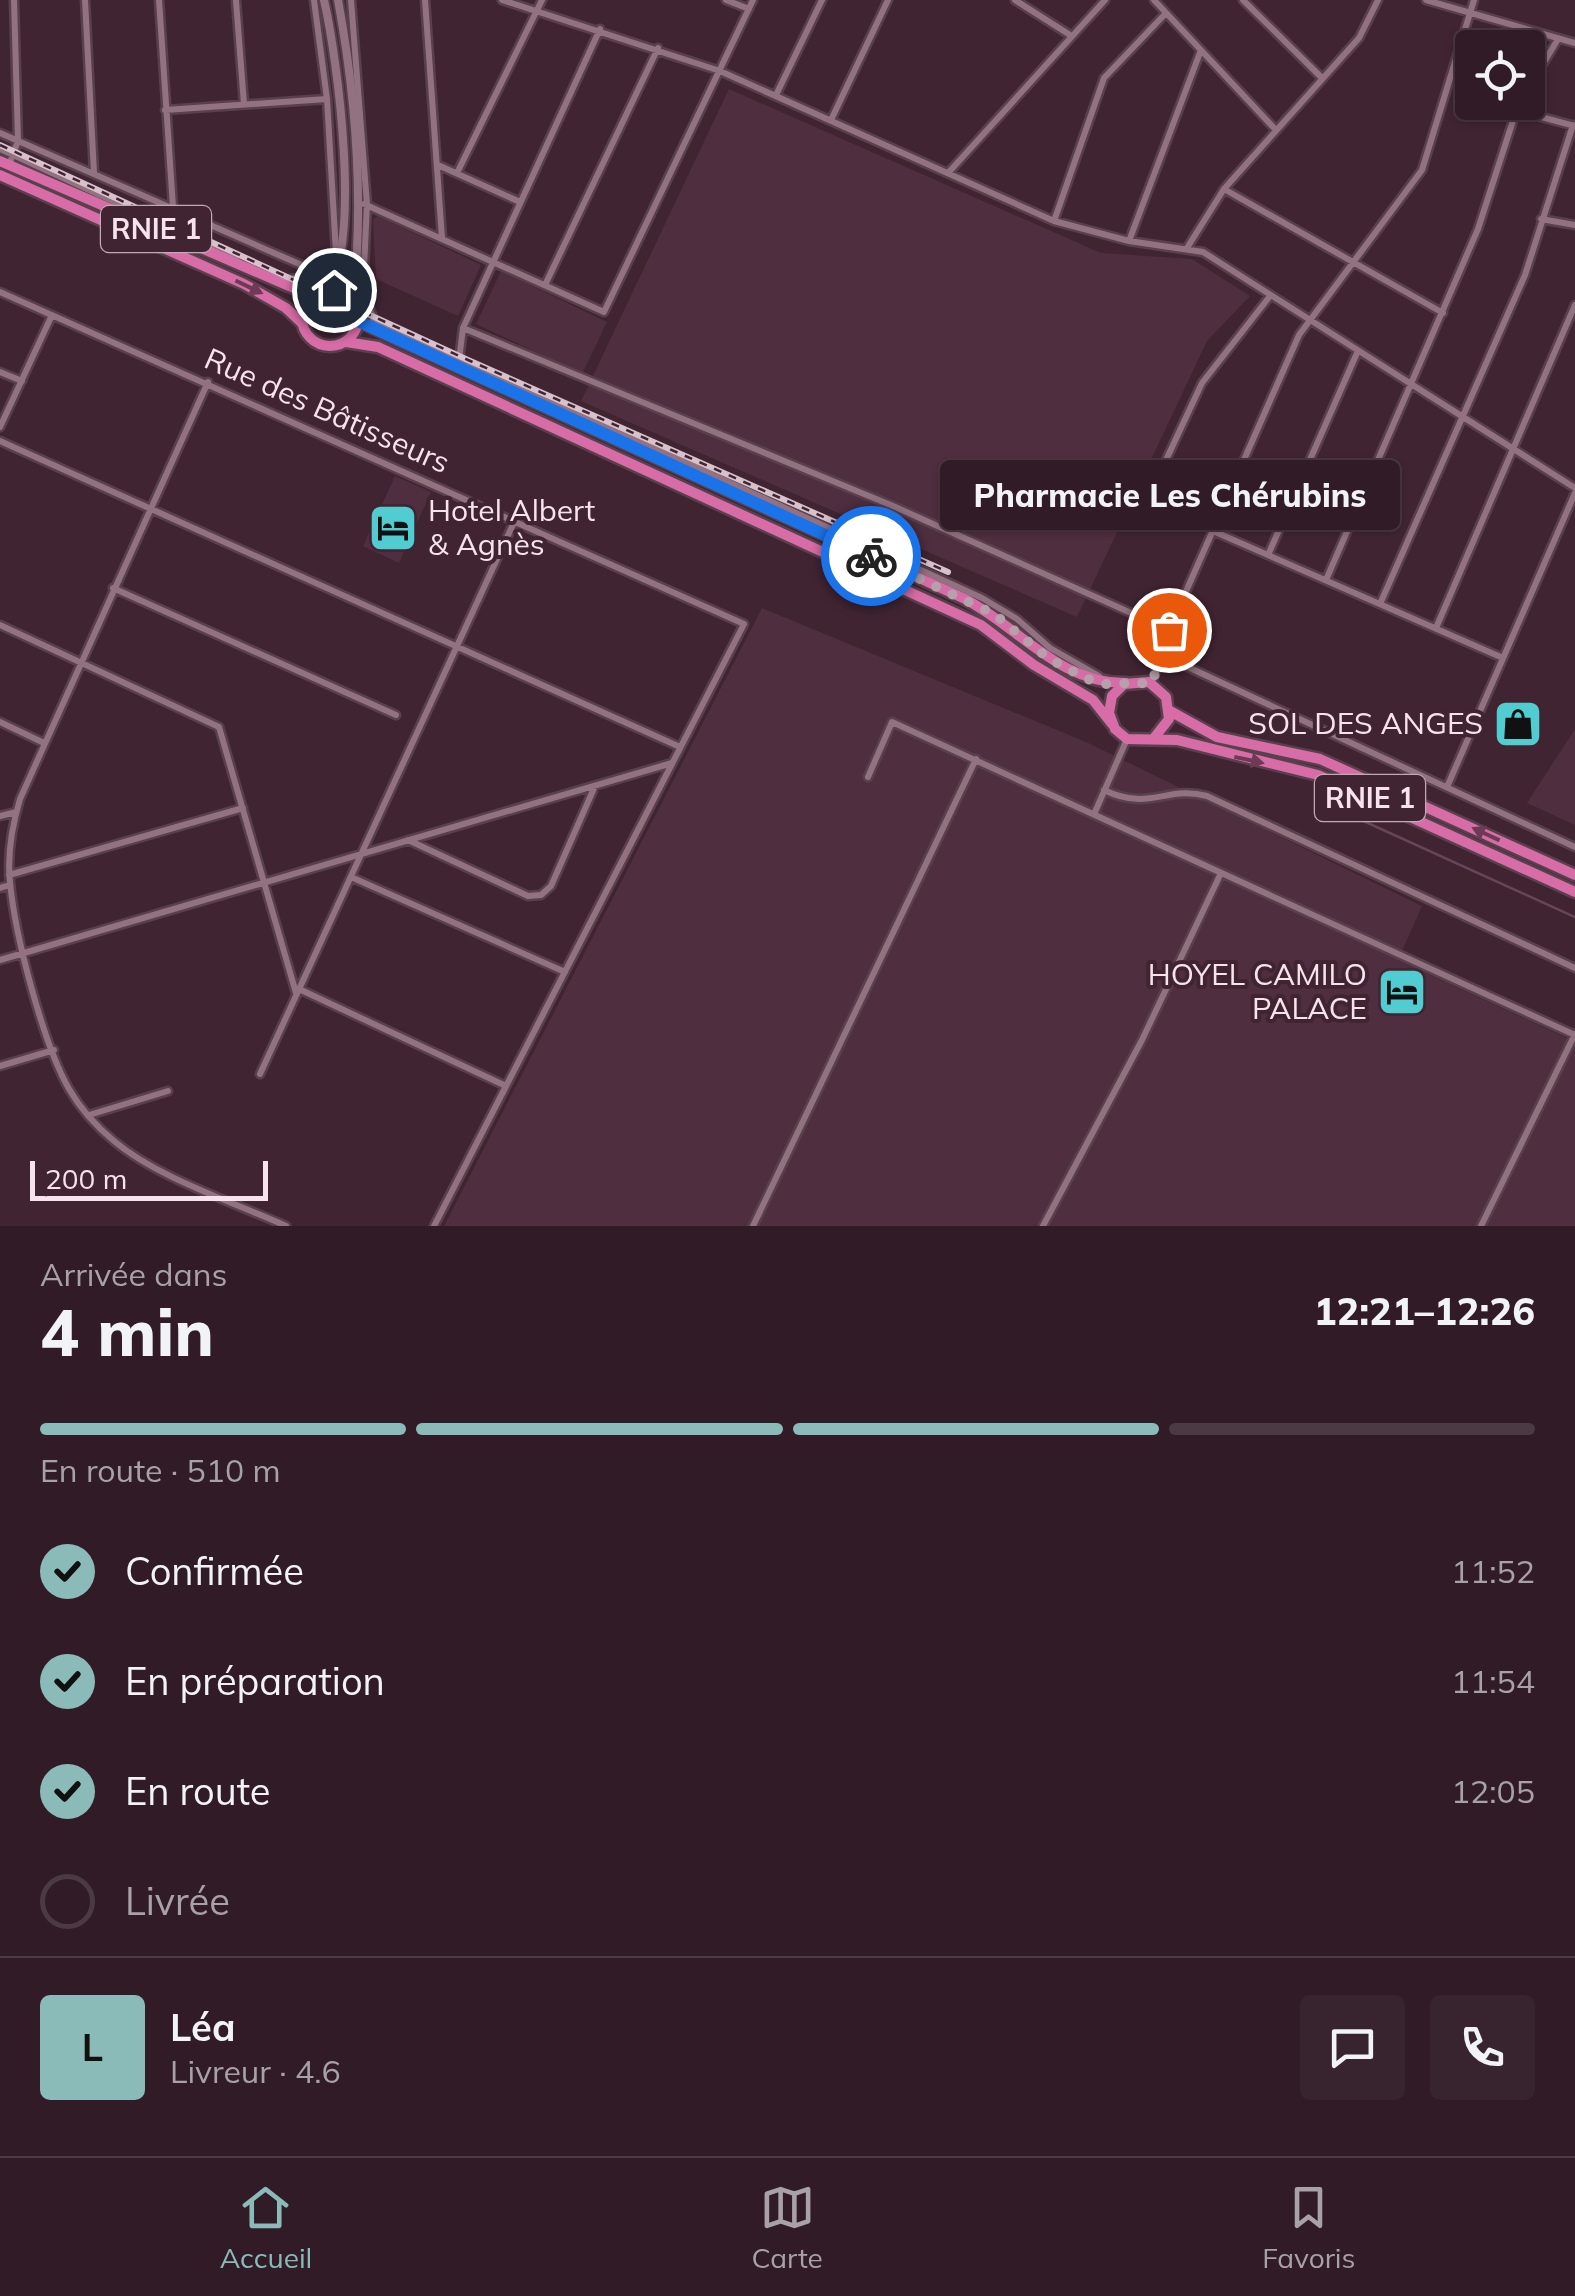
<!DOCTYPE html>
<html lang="fr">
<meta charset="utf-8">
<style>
:root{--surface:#301b26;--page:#38242e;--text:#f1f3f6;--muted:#a8a1a7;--line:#4b3943;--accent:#8bbbb9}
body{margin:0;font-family:Mulish,sans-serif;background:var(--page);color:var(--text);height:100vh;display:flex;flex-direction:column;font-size:38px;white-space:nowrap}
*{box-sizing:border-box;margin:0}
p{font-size:32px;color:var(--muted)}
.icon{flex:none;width:55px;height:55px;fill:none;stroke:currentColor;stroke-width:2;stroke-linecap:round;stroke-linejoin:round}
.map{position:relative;height:1226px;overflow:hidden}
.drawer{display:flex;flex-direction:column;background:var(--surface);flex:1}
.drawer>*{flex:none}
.fabs{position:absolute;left:1455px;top:30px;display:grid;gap:20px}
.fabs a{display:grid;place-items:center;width:90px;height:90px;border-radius:10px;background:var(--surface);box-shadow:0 2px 8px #0004,0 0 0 2px var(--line);font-size:50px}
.scale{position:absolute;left:30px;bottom:25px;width:238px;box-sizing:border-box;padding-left:10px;border:5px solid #f7e3ec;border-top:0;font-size:28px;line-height:35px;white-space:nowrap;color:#f7e3ec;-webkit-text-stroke:8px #402432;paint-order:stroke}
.pin{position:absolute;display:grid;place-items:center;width:85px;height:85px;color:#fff;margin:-42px;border:5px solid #fff;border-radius:50%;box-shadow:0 2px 10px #0007}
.courier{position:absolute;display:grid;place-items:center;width:100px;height:100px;margin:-50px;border:8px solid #1a73e8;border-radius:50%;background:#fff;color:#222;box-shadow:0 2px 12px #0007}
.bubble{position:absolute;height:70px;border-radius:10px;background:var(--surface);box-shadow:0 2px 8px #0004,0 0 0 2px var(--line);font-size:32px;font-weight:800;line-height:70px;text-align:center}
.summary em{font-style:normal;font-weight:800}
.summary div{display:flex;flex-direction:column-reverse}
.summary{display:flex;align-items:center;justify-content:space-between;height:170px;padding:0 40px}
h1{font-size:65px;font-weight:800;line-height:75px}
.bar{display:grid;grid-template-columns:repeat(4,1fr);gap:15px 10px;align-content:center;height:120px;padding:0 40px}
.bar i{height:12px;border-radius:8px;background:var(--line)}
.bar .selected{background:var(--accent)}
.bar p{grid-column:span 4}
.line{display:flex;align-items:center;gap:25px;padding:0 40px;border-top:2px solid var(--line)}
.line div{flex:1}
.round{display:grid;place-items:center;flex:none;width:105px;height:105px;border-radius:10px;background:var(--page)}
ol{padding:0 40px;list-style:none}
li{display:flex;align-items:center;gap:30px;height:110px}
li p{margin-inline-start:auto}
li .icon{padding:10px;border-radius:50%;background:var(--accent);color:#111;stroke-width:4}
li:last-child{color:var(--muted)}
li i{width:55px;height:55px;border:5px solid var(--line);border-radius:50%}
.tabs{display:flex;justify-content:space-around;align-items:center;height:140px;border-top:2px solid var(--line);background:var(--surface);font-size:28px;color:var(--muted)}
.tabs a{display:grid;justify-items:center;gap:5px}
.tabs .selected{color:var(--accent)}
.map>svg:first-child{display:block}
.built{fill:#4f2e3f}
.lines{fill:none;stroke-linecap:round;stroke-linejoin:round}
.stream{stroke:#674558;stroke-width:2.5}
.minor-casing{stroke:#58404c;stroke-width:11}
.tertiary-casing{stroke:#58404c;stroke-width:12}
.trunk-casing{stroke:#58404c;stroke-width:15}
.minor{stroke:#927181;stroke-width:6}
.tertiary{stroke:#927181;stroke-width:8}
.trunk{stroke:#d86ca6;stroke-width:10}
.rail-casing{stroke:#d7c1cb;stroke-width:6}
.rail{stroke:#402432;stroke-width:2.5;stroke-dasharray:8;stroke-linecap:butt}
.oneway{fill:#6e3a55}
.done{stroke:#b7a0ab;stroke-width:10;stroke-dasharray:0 18}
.route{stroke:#1a73e8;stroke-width:12}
.labels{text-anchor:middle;stroke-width:8;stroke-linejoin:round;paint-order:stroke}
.shield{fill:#402432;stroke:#c0aab4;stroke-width:2.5}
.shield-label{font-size:28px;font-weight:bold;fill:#f7e3ec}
.street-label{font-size:30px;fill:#f7e3ec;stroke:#402432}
.poi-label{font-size:30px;fill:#f7e3ec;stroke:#402432;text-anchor:end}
</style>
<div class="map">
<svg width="1575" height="1226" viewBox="0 0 1575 1226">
<rect width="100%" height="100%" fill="#402432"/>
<path class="built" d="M 729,89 L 1101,253 L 1192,259 L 1250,296 L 1207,341 L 1077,617 L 581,401 Z
M 378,216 L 481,265 L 458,316 L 376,279 L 373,219 Z
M 501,271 L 607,322 L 582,374 L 476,324 Z
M 395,476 L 431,492 L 399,563 L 363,546 Z
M 762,608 L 1086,742 L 1422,906 L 1398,960 L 1575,1042 L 1575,1226 L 444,1226 Z
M 1575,729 L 1575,825 L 1527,803 Z"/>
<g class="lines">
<path class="stream" d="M 1326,804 L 1575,917"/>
<g class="minor-casing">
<path id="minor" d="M 85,0 L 94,173
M 159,0 L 173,207
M 351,0 L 367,204 L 363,290 L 374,320 L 982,598 L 1017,619 L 1050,648 L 1099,676
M 425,0 L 442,238
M 502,0 L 720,71 L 1054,221 L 1129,241 L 1203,252 L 1575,488
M 726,0 L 749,9
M 1015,0 L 1070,35
M 1154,0 L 1275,129
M 1243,0 L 1322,78
M 1426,0 L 1575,43
M 236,1 L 244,104
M 1528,89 L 1558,39
M 776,95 L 822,0
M 165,110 L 327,99
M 1515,110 L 1575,126
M 831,120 L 888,0
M 0,133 L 322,274
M 0,149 L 236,258
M 9,165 L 18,141 L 14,0
M 438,165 L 520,202
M 949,172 L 1105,0
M 457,173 L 542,0
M 1224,189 L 1443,313
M 364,204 L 604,312 L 753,0
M 1541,219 L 1575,225
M 1054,221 L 1104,78 L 1166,13
M 1129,241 L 1201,50
M 1187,248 L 1224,189 L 1359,38 L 1378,0
M 284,280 L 322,274 L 336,253 L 327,99 L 314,0
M 545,285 L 658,48
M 0,292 L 744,624 L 434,1226
M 463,328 L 893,506 L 1169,630
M 459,360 L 463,328 L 600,29
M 0,372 L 22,381
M 208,382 L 20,799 C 12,826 7,854 10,882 C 15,936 43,1043 69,1089 C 80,1108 97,1127 114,1141 C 158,1178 233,1202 286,1226
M 0,427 L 52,315
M 0,441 L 680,747
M 1222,510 L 1165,488 L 1159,475 L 1202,383 L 1270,296
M 1213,531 L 1503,658
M 1268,555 L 1357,353
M 1326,580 L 1478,229 L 1519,102
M 113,588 L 396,715
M 1380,604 L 1525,275 L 1573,125
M 0,625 L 219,727 L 296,993
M 1436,628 L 1575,305
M 1162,655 L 1575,847
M 1152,683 L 1169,630 L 1299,335 L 1422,170 L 1474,0
M 0,722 L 44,743
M 868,777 L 892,722 L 1575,1035
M 1447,787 L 1575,493
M 1104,790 C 1149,812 1167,785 1207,796 L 1575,968
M 1095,812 L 1127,739
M 0,816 L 16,812
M 408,840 L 528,896 L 541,895 L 551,886 L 595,786
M 9,875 L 243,808
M 351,877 L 565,972
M 0,888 L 10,885
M 0,960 L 672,763
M 299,989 L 506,1086
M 0,1066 L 54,1050
M 260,1074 L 515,520
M 89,1115 L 168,1091
M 753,1226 L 976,759
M 1043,1226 L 1142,1040 L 1221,873
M 1481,1226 L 1575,1034"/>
</g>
<g class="tertiary-casing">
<path id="tertiary" d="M 324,0 C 338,61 361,239 328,289
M 338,0 C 356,98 364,202 353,301"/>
</g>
<g class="trunk-casing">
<path id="trunk" d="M 0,161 L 312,296
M 0,175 L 244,284 L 286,308 L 302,323
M302 318a28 28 0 1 1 56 0a28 28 0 1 1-56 0Z
M 358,321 L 965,599 C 1020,628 1060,684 1126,683
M 346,342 L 378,347 L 981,625 L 1034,665 L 1093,700 L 1112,724
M 1170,711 L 1217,737 L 1320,759 L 1575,875
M 1154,738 L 1169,719 L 1166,697 L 1149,682 L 1124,684 L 1112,696 L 1109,713 L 1115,729 L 1127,739 L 1177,740 L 1318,775 L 1575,892"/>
</g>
<use href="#minor" class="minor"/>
<use href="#tertiary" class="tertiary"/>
<use href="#trunk" class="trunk"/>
<g class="rail-casing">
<path id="rail" d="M 0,145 L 468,360 L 948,572"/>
</g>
<use href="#rail" class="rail"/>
</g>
<defs><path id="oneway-solid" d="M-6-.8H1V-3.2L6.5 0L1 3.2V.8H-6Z" transform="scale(2.5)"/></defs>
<g class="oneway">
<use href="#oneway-solid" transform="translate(249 287) rotate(26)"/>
<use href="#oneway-solid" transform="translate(1249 760) rotate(12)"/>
<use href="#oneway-solid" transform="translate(1486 834) rotate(-155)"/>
</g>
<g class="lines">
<path class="done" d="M 871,556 L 994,614 L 1048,658 L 1085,678 L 1102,684 L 1152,683 L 1169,630"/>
<path class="route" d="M 334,290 L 353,302 L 358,321 L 871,556"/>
</g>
<defs>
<g id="hotel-square" transform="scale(2.5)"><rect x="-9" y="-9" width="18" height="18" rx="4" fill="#51ccd1" stroke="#402432"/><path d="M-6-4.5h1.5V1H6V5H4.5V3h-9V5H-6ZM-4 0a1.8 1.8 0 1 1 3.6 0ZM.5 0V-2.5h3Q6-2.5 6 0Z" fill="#111"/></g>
<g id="shop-square" transform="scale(2.5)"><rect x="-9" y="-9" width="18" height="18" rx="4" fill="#51ccd1" stroke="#402432"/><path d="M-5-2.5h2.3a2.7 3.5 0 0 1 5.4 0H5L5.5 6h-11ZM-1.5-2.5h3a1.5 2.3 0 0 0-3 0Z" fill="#111"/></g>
</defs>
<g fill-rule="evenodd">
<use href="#hotel-square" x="393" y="528"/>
<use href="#shop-square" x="1518" y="724"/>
<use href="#hotel-square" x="1402" y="992"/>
</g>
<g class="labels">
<g class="shield">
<rect x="101" y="206" width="110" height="46" rx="8"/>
<rect x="1315" y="775" width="110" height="46" rx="8"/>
</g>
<g class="shield-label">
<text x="156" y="239">RNIE 1</text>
<text x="1370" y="808">RNIE 1</text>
</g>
<g class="street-label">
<text transform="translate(327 411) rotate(24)" y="10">Rue des Bâtisseurs</text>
</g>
<g class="poi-label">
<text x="428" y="521" text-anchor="start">Hotel Albert<tspan x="428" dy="34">&amp; Agnès</tspan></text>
<text x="1483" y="734">SOL DES ANGES</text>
<text x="1367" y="985">HOYEL CAMILO<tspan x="1367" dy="34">PALACE</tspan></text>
</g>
</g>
</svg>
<div class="fabs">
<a><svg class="icon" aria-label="locate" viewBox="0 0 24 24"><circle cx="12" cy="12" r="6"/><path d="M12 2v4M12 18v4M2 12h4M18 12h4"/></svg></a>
</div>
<div class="scale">200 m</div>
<div class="pin" style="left:1169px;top:630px;background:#ea580c"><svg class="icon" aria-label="bag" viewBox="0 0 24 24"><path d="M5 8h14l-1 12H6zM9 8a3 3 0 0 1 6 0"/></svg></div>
<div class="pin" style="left:334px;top:290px;background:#1f2937"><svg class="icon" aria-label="home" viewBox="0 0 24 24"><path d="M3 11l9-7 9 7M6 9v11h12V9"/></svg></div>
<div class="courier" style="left:871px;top:556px"><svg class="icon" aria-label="bike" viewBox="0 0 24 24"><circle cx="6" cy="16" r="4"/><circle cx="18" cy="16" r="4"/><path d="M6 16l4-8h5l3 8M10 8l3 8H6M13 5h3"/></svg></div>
<div class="bubble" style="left:940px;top:460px;width:460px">Pharmacie Les Chérubins</div>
</div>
<section class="drawer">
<div class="summary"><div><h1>4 min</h1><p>Arrivée dans</p></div><em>12:21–12:26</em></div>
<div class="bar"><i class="selected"></i><i class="selected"></i><i class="selected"></i><i></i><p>En route · 510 m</p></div>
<ol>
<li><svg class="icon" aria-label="check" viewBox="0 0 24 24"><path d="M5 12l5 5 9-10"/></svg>Confirmée<p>11:52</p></li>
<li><svg class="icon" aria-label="check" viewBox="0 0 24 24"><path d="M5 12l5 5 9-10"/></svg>En préparation<p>11:54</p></li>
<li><svg class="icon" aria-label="check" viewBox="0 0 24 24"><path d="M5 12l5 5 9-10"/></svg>En route<p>12:05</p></li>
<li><i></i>Livrée</li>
</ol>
<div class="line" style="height:180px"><b class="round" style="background:var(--accent);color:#111">L</b><div><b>Léa</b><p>Livreur · 4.6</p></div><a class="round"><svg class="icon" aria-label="chat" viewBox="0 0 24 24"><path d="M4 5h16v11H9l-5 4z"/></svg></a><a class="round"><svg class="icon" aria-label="phone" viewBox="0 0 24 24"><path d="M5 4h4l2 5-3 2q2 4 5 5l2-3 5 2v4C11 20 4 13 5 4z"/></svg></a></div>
</section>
<nav class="tabs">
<a class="selected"><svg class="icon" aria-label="home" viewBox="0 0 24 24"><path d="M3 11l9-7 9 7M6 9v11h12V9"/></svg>Accueil</a>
<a><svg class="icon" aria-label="map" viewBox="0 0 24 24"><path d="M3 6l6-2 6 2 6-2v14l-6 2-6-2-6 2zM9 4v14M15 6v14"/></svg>Carte</a>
<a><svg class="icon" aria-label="saved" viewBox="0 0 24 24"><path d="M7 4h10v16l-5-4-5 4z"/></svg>Favoris</a>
</nav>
